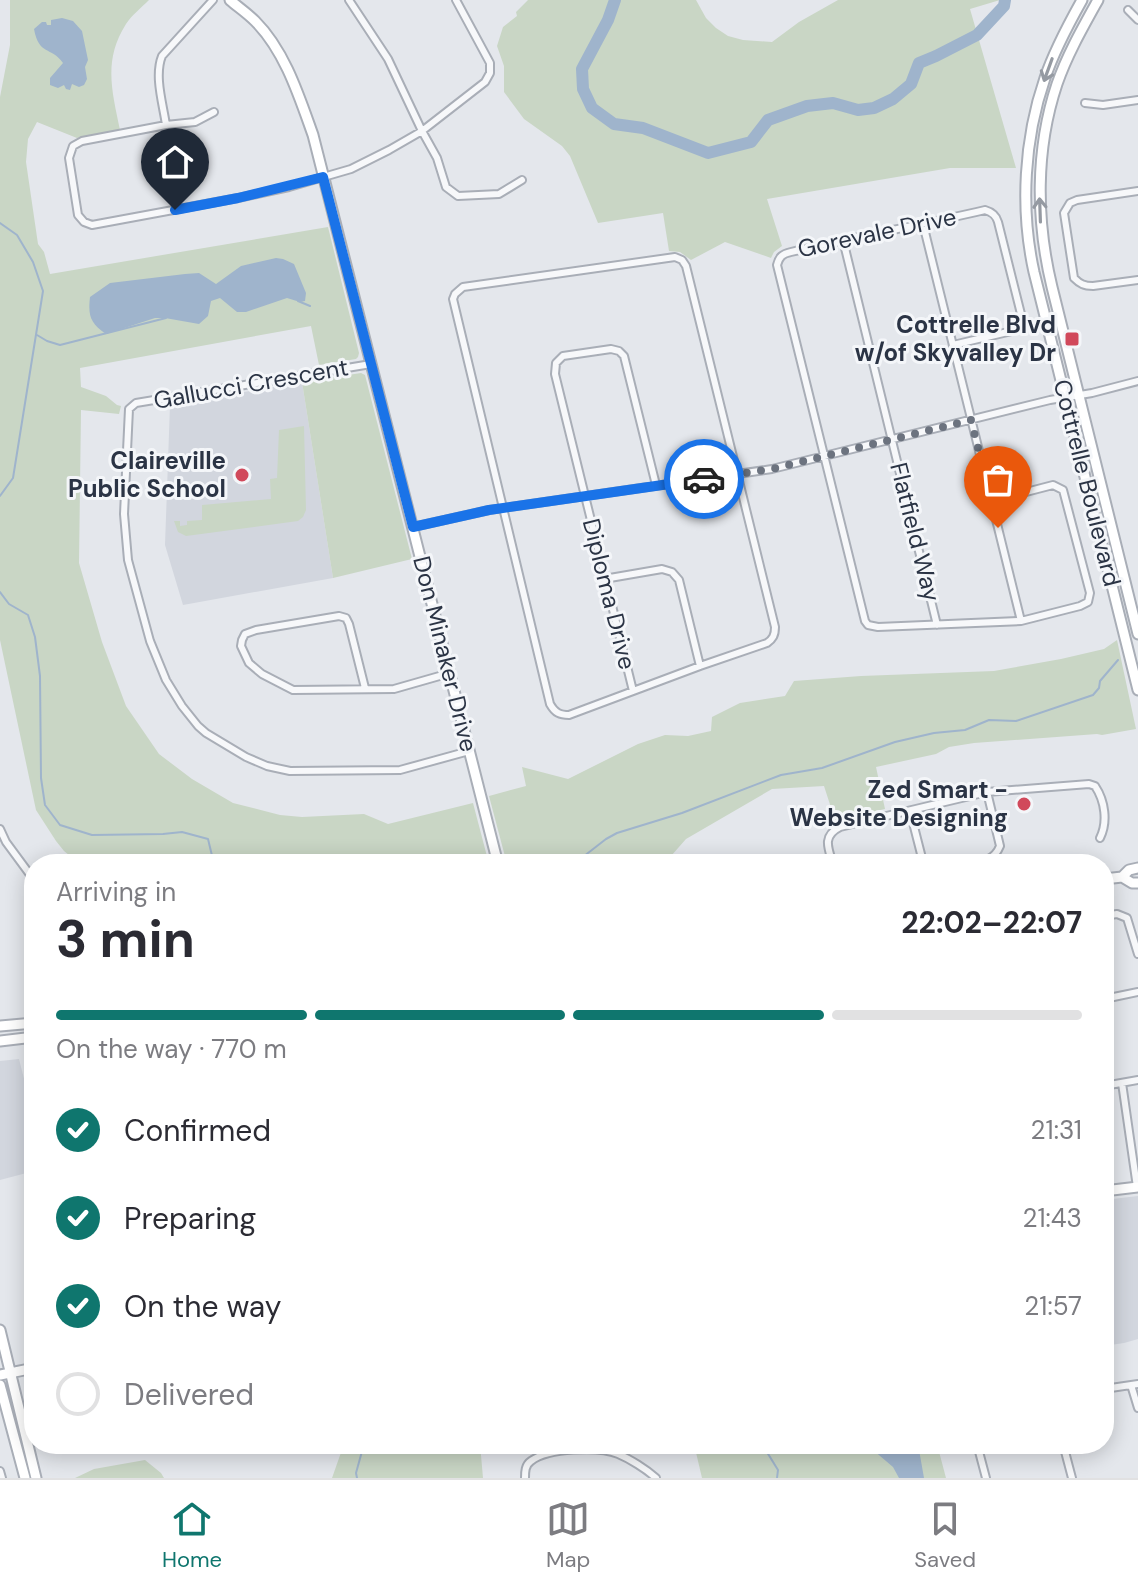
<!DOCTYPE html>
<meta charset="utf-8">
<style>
:root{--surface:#fff;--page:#f2f2f3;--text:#2b2b33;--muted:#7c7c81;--line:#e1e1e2;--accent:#0f766e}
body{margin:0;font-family:"DM Sans",sans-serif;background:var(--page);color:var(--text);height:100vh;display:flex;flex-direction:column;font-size:30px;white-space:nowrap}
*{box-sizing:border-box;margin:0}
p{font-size:26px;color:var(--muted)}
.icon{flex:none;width:44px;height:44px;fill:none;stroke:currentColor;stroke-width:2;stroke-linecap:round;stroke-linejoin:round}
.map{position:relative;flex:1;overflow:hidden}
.panel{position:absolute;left:24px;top:854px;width:1090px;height:600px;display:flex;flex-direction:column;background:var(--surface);border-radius:32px;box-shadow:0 4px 20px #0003}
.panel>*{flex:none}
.pin{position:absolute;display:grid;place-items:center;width:68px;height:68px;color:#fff;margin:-82px -34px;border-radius:50% 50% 50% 0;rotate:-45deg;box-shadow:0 0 8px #0007}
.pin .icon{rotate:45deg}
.courier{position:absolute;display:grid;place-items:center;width:80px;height:80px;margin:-40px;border:6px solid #1a73e8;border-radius:50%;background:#fff;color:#222;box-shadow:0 2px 10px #0007}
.summary em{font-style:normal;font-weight:700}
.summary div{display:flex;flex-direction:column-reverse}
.summary{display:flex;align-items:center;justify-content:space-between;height:136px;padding:0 32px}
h1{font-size:52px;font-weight:700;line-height:60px}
.bar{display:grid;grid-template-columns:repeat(4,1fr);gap:12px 8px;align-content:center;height:96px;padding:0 32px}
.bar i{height:10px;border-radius:6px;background:var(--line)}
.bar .selected{background:var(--accent)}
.bar p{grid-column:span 4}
ol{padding:0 32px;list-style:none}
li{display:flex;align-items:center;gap:24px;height:88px}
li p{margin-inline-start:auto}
li .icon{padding:8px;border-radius:50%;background:var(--accent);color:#fff;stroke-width:4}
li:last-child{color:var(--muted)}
li i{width:44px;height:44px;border:4px solid var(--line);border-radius:50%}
.tabs{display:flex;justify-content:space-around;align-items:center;height:112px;border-top:2px solid var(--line);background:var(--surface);font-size:22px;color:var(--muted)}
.tabs a{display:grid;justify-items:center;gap:4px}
.tabs .selected{color:var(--accent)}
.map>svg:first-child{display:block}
.built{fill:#d2d6de}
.green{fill:#c9d6c5}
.water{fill:#9fb4cc}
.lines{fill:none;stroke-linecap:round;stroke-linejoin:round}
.stream{stroke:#9fb4cc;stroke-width:2}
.river{stroke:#9fb4cc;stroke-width:12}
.street-casing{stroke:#a9aeb7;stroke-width:10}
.secondary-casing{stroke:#a9aeb7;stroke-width:13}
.street{stroke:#f7f8fa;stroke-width:6}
.secondary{stroke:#fff;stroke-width:9}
.oneway{stroke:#959aa2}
.done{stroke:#6c737f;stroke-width:8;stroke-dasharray:0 14.4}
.route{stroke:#1a73e8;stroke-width:10}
.poi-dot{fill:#d1495b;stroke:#f4f6f9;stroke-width:3}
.labels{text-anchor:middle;stroke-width:6;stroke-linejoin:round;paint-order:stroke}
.street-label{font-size:24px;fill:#2b3445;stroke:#f4f6f9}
.poi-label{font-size:24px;font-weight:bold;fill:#2b3445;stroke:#f4f6f9;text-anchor:end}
</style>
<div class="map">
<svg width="1138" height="1478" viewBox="0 0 1138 1478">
<rect width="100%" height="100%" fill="#e4e7ec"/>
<path class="built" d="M 302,382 L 333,578 L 183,605 L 165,545 L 170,405 Z
M 19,1059 L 34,1118 L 34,1171 L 0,1180 L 0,1061 Z
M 1138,1196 L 1138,1339 L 1124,1343 L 1104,1346 L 1104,1200 Z"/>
<path class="green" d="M 10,0 L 149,0 C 141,8 132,15 126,24 C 103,60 112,91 120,130 L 77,138 L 37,122 L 28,139 L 26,162 L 38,244 L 44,252 L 50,274 L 328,227 L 359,353 L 358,357 L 356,359 L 319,365 L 311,326 L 80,368 L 81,387 L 106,396 L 117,405 L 121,406 L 119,414 L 81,410 L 79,563 L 102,642 L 126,706 L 159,754 L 192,779 L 233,803 L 280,815 L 302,817 L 364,814 L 388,824 L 473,803 L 489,864 L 79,863 L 64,851 L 56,841 L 36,810 L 0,640 L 0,97 L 10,45 Z
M 528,0 L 696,0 L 706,18 L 716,28 L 728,36 L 743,40 L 772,42 L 799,22 L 838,0 L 1000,0 L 970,9 L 1016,168 L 950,168 L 767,199 L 782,246 L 774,252 L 771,258 L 725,242 L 691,260 L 680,252 L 669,251 L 663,213 L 598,223 L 570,156 L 562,146 L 524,119 L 504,92 L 504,66 L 497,46 L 503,27 L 517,16 L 516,12 Z
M 361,373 L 365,375 L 412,559 L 333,578 L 302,382 Z
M 304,426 L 306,510 L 303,517 L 298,521 L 186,536 L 178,532 L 174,521 L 180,521 L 180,526 L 187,525 L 187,521 L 202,520 L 202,505 L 271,499 L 270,479 L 277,478 L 279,430 Z
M 1117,640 L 1136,729 L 1102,735 L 1097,734 L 974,743 L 949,747 L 936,754 L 876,767 L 885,809 L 835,820 L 824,786 L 772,789 L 686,839 L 664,864 L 507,864 L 489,796 L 526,786 L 522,767 L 568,779 L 638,744 L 665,735 L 688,736 L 711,731 L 712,717 L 740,703 L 785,696 L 794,681 L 861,676 L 994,671 L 1061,659 L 1104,649 Z
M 344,1444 L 480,1444 L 483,1478 L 332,1478 Z
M 694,1444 L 937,1444 L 946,1478 L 702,1478 Z
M 145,1460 L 161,1473 L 164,1478 L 75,1478 L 94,1469 Z"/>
<path class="water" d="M 62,18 L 73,21 L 82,31 L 88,60 L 85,67 L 87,79 L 84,85 L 79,87 L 72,84 L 70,90 L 66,89 L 64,85 L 58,88 L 50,85 L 50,78 L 63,63 C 51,46 39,56 34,29 L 42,22 L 46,22 L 47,25 L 51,25 L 51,20 Z
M 276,258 L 283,259 L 294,264 L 306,293 L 305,301 L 300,302 L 287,298 L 246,312 L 237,312 L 220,298 L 211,301 L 208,316 L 199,324 L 165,318 L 155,318 L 106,334 C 90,323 88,316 90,297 L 110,283 L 185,274 L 199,273 L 216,284 L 241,266 Z
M 866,1444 L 918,1444 L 924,1478 L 899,1478 L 893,1467 Z"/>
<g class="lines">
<path class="stream" d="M 0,223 L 17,235 L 33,262 L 43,291 L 13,478 L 0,496
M 298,301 L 310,306
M 37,335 L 47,341 L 60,345 L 166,318
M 0,592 L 9,604 L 28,615 L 35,637 L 40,676 L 41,778 L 45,805 L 60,825 L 92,835 L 163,834 L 182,832 L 208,839 L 214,864
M 508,861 L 532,860 L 554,864 L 579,860 L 606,839 L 617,833 L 682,813 L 781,775 L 822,768 L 895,742 L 934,733 L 965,730 L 989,720 L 1016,721 L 1093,695 L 1099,688 L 1100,681 L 1118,660
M 346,864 L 483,861
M 762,1444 L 778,1470 L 777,1478
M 357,1478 L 356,1473 L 364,1444"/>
<path class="river" d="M 615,0 L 608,20 L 582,69 L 583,89 L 592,108 L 614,124 L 643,128 L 708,153 L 751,142 L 768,120 L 807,106 L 833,103 L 858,110 L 874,108 L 893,99 L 911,84 L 919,63 L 936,56 L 977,35 L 1004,6 L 1005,0"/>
<g class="street-casing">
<path id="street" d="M 349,0 L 388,59 L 422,131 L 437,158 L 446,187 L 458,196 L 499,194 L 522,180
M 1128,10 L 1138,20
M 1085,103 L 1103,105 L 1138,100
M 214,112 L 195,122 L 166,125 L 82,141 L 73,146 L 69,158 L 78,215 L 84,222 L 92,225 L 238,198 L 289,187 L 351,169 L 389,150 L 422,131 L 485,82 L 490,73 L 490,63 L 456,0
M 166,125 C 163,104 154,76 162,56 L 213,0
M 1138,191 L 1077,200 L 1070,203 L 1064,213 L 1074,278 C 1080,284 1084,286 1093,286 L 1138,280
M 923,224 L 1021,621
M 843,240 L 937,625
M 675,257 L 682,260 L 686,266 L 775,627 C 775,635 773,639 767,643 L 700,666 L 569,715 C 560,715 555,713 550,704 L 453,299 L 455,294 L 463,287 Z
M 953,345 L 1012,331 L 1020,325 L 1022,318 L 998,222 C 996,215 992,212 985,210 C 921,225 855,237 791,252 C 782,254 779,257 777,265 L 865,621 L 868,625 L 878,627 L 1021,621 L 1080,606 L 1088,602 L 1090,593 L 1063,490 L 1053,485 L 991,501
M 371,364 L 136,403 L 129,409 L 124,514 L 128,560 L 150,641 L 166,680 L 182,706 L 198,726 L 206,733 L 246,757 L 267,766 L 290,771 L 400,770 L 469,751
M 413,527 L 489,510 L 772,469 L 1050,400 L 1092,393 L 1138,381
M 604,579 L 662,569 L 672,572 L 679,580 L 700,666
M 365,688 L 349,624 L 346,618 L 339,616 L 256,630 L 245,634 L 242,640 L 241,646 L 249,663 L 262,674 L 293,690 L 394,689 L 450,673
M 633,691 L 555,374 L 556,363 L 563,356 L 611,349 L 619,351 L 624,356 L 656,485
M 910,811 L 922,858 L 925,864
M 0,829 L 6,842 L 34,880
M 833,864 C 828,848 822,836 840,827 L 987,792 L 1089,784 L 1095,786 C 1105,801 1108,822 1100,838
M 959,864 C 976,862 993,864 1000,846 L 987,792
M 1104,916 L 1117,914 L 1127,918 L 1138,954
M 1104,999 L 1138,992
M 1122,1083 L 1137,1187
M 1104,1086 L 1138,1080
M 34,1214 L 31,1223 L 34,1237
M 1131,1385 L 1138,1408
M 1104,1389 L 1138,1384
M 171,1444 L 184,1444
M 270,1444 L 288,1448
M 977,1444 L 986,1478
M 1063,1444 L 1072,1478
M 0,1471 L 2,1478
M 525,1478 C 525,1472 525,1465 531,1461 C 548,1448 599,1446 618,1454 C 630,1459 646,1469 656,1478"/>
</g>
<g class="secondary-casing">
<path id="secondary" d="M 230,0 C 238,7 247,13 255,21 C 285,51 299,96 313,135 L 498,864
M 1082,0 C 1068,25 1054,51 1045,78 C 1024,139 1020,209 1034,272 L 1138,690
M 1098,0 C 1083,27 1067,55 1057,84 C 1035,150 1036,221 1052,287 L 1138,634
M 1122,877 L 1132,883 L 1138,883
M 1104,879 L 1122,877 L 1129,870 L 1138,868
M 0,1026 L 34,1023
M 0,1041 L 34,1037
M 1104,1191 L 1138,1187
M 0,1330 L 36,1478
M 0,1375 L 34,1368
M 0,1385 L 25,1478"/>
</g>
<use href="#street" class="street"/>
<use href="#secondary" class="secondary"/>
</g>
<defs><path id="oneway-shaft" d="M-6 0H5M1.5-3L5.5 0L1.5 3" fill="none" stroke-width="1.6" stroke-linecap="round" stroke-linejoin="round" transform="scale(2)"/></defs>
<g class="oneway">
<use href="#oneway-shaft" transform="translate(1048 70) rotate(110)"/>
<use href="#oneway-shaft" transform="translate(1040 210) rotate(-92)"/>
</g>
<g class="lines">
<path class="done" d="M 704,479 L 772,469 L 971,420 L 998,528"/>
<path class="route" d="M 175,210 L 238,198 L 323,177 L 413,527 L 489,510 L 704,479"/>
</g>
<g class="poi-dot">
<rect x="1064" y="331" width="16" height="16" rx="4"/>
<circle cx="242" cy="475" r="8"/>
<circle cx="1024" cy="804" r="8"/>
</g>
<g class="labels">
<g class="street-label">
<text transform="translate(877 233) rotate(-12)" y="8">Gorevale Drive</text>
<text transform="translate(251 384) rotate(-10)" y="8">Gallucci Crescent</text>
<text transform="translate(1087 483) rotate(76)" y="8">Cottrelle Boulevard</text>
<text transform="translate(915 532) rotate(76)" y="8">Flatfield Way</text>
<text transform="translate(609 594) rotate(76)" y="8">Diploma Drive</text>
<text transform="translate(445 654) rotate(76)" y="8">Don Minaker Drive</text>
</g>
<g class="poi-label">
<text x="1056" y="333">Cottrelle Blvd<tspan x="1056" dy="28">w/of Skyvalley Dr</tspan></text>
<text x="226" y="469">Claireville<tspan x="226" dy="28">Public School</tspan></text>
<text x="1008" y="798">Zed Smart -<tspan x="1008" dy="28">Website Designing</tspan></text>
</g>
</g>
</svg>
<div class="pin" style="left:998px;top:528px;background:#ea580c"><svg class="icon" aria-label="bag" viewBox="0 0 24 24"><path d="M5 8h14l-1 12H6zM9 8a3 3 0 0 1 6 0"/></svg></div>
<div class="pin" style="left:175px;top:210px;background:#1f2937"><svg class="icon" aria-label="home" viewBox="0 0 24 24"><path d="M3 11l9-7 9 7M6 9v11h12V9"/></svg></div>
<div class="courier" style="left:704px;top:479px"><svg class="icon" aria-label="car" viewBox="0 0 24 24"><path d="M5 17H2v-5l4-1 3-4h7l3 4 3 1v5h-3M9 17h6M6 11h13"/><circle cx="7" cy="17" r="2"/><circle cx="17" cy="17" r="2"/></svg></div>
<section class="panel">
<div class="summary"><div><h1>3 min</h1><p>Arriving in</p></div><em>22:02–22:07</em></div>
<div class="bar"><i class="selected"></i><i class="selected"></i><i class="selected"></i><i></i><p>On the way · 770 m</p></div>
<ol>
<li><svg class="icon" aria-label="check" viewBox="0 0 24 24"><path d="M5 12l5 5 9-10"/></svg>Confirmed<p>21:31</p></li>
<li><svg class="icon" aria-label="check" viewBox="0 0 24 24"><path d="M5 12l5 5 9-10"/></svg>Preparing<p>21:43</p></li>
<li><svg class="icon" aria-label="check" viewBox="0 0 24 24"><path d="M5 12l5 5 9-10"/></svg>On the way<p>21:57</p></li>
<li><i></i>Delivered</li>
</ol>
</section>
</div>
<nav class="tabs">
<a class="selected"><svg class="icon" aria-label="home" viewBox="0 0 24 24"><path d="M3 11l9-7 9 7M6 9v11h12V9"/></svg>Home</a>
<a><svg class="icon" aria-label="map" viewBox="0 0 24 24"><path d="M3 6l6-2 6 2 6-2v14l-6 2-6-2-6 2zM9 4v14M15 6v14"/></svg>Map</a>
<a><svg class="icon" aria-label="saved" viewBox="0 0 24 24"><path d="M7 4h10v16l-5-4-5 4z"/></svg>Saved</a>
</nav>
